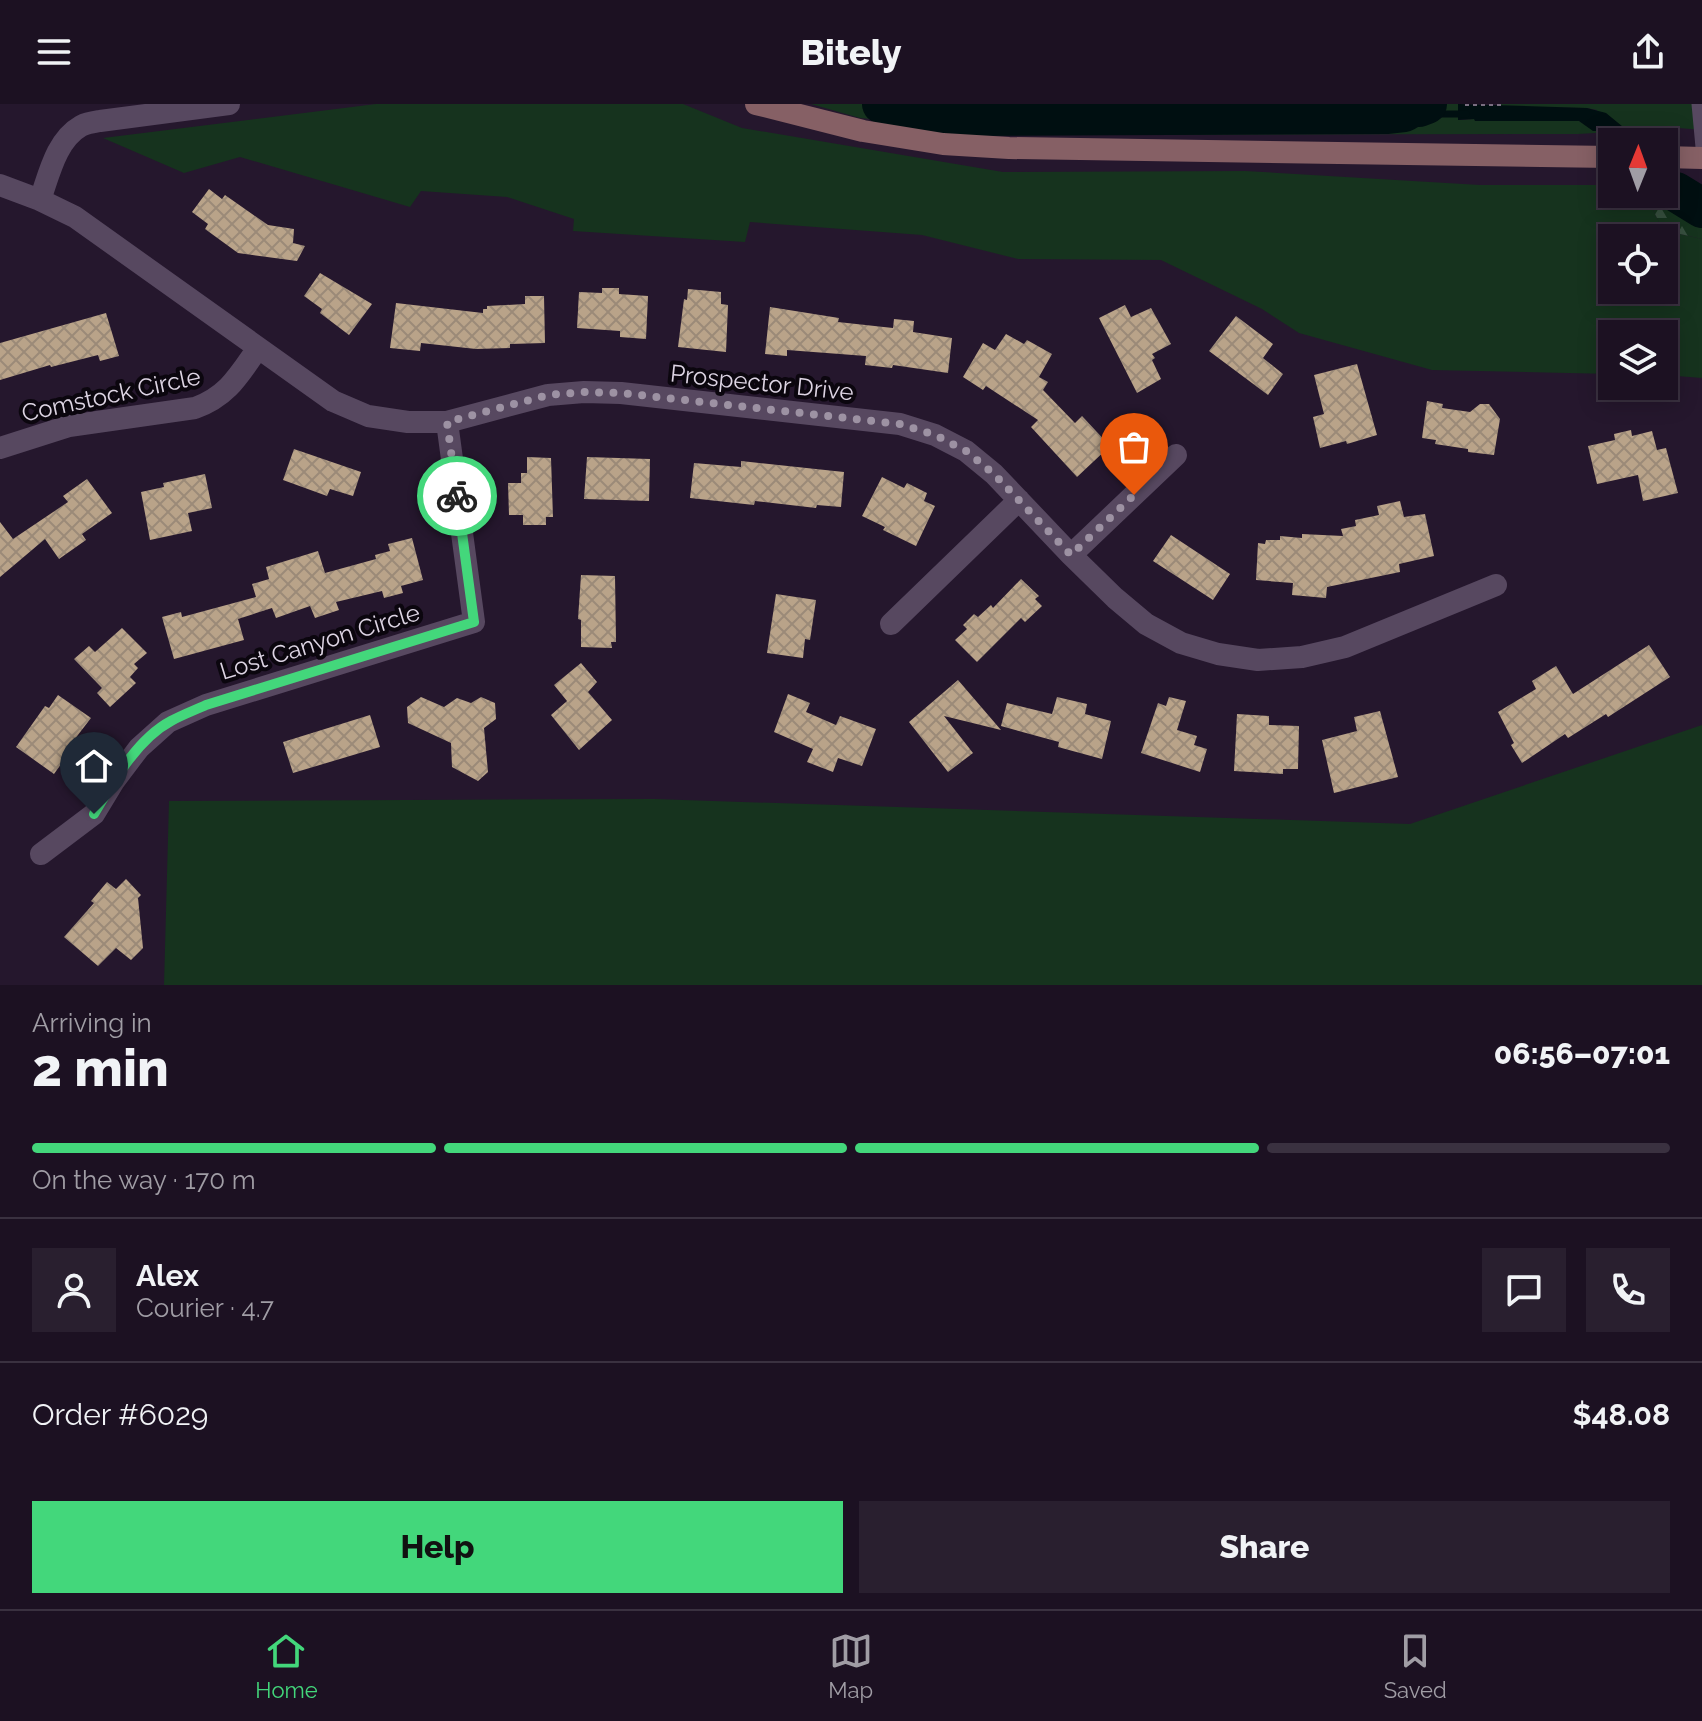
<!DOCTYPE html>
<meta charset="utf-8">
<style>
:root{--surface:#1c1122;--page:#291f2f;--text:#f1f3f6;--muted:#a09da5;--line:#3a3140;--accent:#43d77b}
body{margin:0;font-family:Raleway,sans-serif;background:var(--page);color:var(--text);height:100vh;display:flex;flex-direction:column;font-size:30px;white-space:nowrap}
*{box-sizing:border-box;margin:0}
p{font-size:26px;color:var(--muted)}
.icon{flex:none;width:44px;height:44px;fill:none;stroke:currentColor;stroke-width:2;stroke-linecap:round;stroke-linejoin:round}
.map{position:relative;height:881px;overflow:hidden}
.details{display:flex;flex-direction:column;background:var(--surface);flex:1}
.details>*{flex:none}
.needle{width:52px;rotate:1deg}
.fabs{position:absolute;left:1598px;top:24px;display:grid;gap:16px}
.fabs a{display:grid;place-items:center;width:80px;height:80px;border-radius:0px;background:var(--surface);box-shadow:0 4px 20px #0003,0 0 0 2px var(--line);font-size:40px}
.pin{position:absolute;display:grid;place-items:center;width:68px;height:68px;color:#fff;margin:-82px -34px;border-radius:50% 50% 50% 0;rotate:-45deg;box-shadow:0 0 8px #0007}
.pin .icon{rotate:45deg}
.courier{position:absolute;display:grid;place-items:center;width:80px;height:80px;margin:-40px;border:6px solid #43d77b;border-radius:50%;background:#fff;color:#222;box-shadow:0 2px 10px #0007}
.overview em{font-style:normal;font-weight:800}
.overview div{display:flex;flex-direction:column-reverse}
.overview{display:flex;align-items:center;justify-content:space-between;height:136px;padding:0 32px}
h1{font-size:52px;font-weight:800;line-height:60px}
.bar{display:grid;grid-template-columns:repeat(4,1fr);gap:12px 8px;align-content:center;height:96px;padding:0 32px}
.bar i{height:10px;border-radius:6px;background:var(--line)}
.bar .selected{background:var(--accent)}
.bar p{grid-column:span 4}
.line{display:flex;align-items:center;gap:20px;padding:0 32px;border-top:2px solid var(--line)}
.line div{flex:1}
.round{display:grid;place-items:center;flex:none;width:84px;height:84px;border-radius:0px;background:var(--page)}
.action{display:flex;gap:16px;margin-top:auto;padding:16px 32px}
.action a{flex:1;height:92px;border-radius:0px;background:var(--accent);color:#111;font-size:32px;font-weight:800;line-height:92px;text-align:center}
.action a+a{background:var(--page);color:var(--text)}
header{display:flex;justify-content:space-between;align-items:center;height:104px;padding:0 32px;background:var(--surface);font-size:36px;font-weight:800}
.tabs{display:flex;justify-content:space-around;align-items:center;height:112px;border-top:2px solid var(--line);background:var(--surface);font-size:22px;color:var(--muted)}
.tabs a{display:grid;justify-items:center;gap:4px}
.tabs .selected{color:var(--accent)}
.map>svg:first-child{display:block}
.green{fill:#16331e;fill-rule:evenodd}
.forest{fill:url(#forest-firs)}
.water{fill:#000f11}
.lines{fill:none;stroke-linecap:round;stroke-linejoin:round}
.stream{stroke:#000f11;stroke-width:7}
.river{stroke:#000f11;stroke-width:40}
.building{fill:url(#building-cross-hatch)}
.path{stroke:#7a6e81;stroke-width:4;stroke-dasharray:4 4;stroke-linecap:butt}
.service{stroke:#574860;stroke-width:11}
.minor{stroke:#574860;stroke-width:22}
.secondary{stroke:#866065;stroke-width:22}
.done{stroke:#9d92a3;stroke-width:8;stroke-dasharray:0 14.4}
.route{stroke:#43d77b;stroke-width:10}
.labels{text-anchor:middle;stroke-width:8;stroke-linejoin:round;paint-order:stroke}
.street-label{font-size:24px;fill:#ddd4e3;stroke:#0b060e}
</style>
<header><svg class="icon" aria-label="menu" viewBox="0 0 24 24"><path d="M4 6h16M4 12h16M4 18h16"/></svg>Bitely<svg class="icon" aria-label="share" viewBox="0 0 24 24"><path d="M12 15V3M7 8l5-5 5 5M5 13v7h14v-7"/></svg></header>
<div class="map">
<svg width="1702" height="881" viewBox="0 0 1702 881">
<defs>
<pattern id="forest-firs" width="22" height="20" patternUnits="userSpaceOnUse" patternTransform="scale(2)"><rect width="22" height="20" fill="#16331e"/><path d="M5 1l3.5 6h-7zM16 11l3.5 6h-7z" fill="#37503f"/></pattern>
<pattern id="building-cross-hatch" width="8" height="8" patternUnits="userSpaceOnUse" patternTransform="scale(2)"><rect width="8" height="8" fill="#b9a389"/><path d="M0 0l8 8M0 8l8-8" fill="none" stroke="#9b8a78"/></pattern>
</defs>
<rect width="100%" height="100%" fill="#25172d"/>
<path class="green" d="M 376,0 L 683,0 L 742,24 L 1003,68 L 1245,67 L 1480,81 L 1612,81 L 1612,90 L 1645,90 L 1663,126 L 1702,135 L 1702,274 L 1664,271 L 1664,230 L 1612,230 L 1612,270 L 1432,266 L 1299,229 L 1262,205 L 1161,156 L 1018,155 L 922,131 L 750,118 L 745,138 L 573,127 L 574,115 L 507,93 L 421,87 L 410,103 L 240,53 L 184,69 L 103,34 ZM 1612,134 L 1664,134 L 1664,186 L 1612,186 Z
M 811,0 L 1458,0 L 1459,16 L 1475,15 L 1476,17 L 1579,17 L 1587,22 L 1597,6 L 1587,4 L 1501,3 L 1501,0 L 1702,0 L 1702,26 L 1679,24 L 1578,30 L 1045,31 L 860,14 Z
M 1702,621 L 1702,881 L 164,881 L 169,697 L 654,695 L 1410,720 Z"/>
<path class="forest" d="M 1664,82 L 1702,84 L 1702,135 L 1663,126 L 1645,90 L 1664,90 Z"/>
<path class="water" d="M 1458,0 L 1587,4 L 1606,9 L 1628,27 L 1593,27 L 1579,17 L 1475,17 L 1474,15 L 1458,16 Z"/>
<g class="lines">
<path class="stream" d="M 1386,10 L 1466,10"/>
<path class="river" d="M 882,0 L 948,12 L 1386,10 L 1404,8 L 1414,2 L 1419,3 L 1427,0
M 1676,88 L 1702,104"/>
</g>
<path class="building" d="M 209,85 L 222,95 L 225,91 L 268,121 L 294,125 L 293,139 L 305,142 L 297,157 L 238,149 L 205,125 L 208,120 L 192,108 Z
M 320,169 L 372,200 L 349,231 L 320,209 L 322,205 L 304,192 Z
M 602,184 L 619,184 L 619,190 L 648,192 L 646,235 L 620,233 L 620,227 L 577,224 L 579,188 L 602,189 Z
M 688,185 L 721,188 L 721,200 L 728,201 L 726,248 L 678,243 L 684,195 L 687,196 Z
M 525,192 L 544,192 L 545,239 L 510,240 L 510,244 L 476,245 L 421,239 L 420,247 L 390,244 L 396,199 L 483,209 L 483,205 L 487,205 L 487,202 L 525,200 Z
M 1125,201 L 1131,213 L 1151,204 L 1171,240 L 1152,250 L 1155,254 L 1152,256 L 1161,275 L 1137,289 L 1099,214 Z
M 770,203 L 839,214 L 838,218 L 893,224 L 894,215 L 914,217 L 913,228 L 952,234 L 948,269 L 893,261 L 892,264 L 865,261 L 866,252 L 787,246 L 787,252 L 765,250 Z
M 106,209 L 119,252 L 100,257 L 98,251 L 51,263 L 50,261 L 0,276 L 0,239 Z
M 1236,212 L 1273,240 L 1263,254 L 1283,270 L 1268,291 L 1209,247 Z
M 1006,230 L 1024,240 L 1027,236 L 1052,250 L 1039,273 L 1048,278 L 1043,286 L 1075,319 L 1082,312 L 1110,342 L 1077,373 L 1031,323 L 1038,316 L 986,282 L 983,286 L 963,273 L 983,239 L 995,246 Z
M 1357,260 L 1377,331 L 1347,340 L 1346,337 L 1320,344 L 1313,313 L 1324,310 L 1314,271 Z
M 1427,297 L 1443,300 L 1442,304 L 1470,308 L 1480,300 L 1489,300 L 1500,315 L 1494,351 L 1468,348 L 1468,345 L 1435,340 L 1436,336 L 1422,334 Z
M 1631,326 L 1632,332 L 1652,327 L 1657,346 L 1666,344 L 1678,389 L 1643,397 L 1638,371 L 1597,380 L 1588,342 L 1615,336 L 1614,330 Z
M 294,345 L 361,368 L 353,392 L 330,385 L 327,392 L 283,376 Z
M 527,353 L 551,354 L 553,413 L 546,413 L 546,421 L 523,421 L 523,411 L 509,411 L 508,379 L 521,379 L 521,369 L 527,369 Z
M 587,353 L 650,355 L 649,397 L 584,395 Z
M 741,357 L 844,368 L 841,403 L 817,401 L 816,404 L 755,397 L 754,401 L 690,394 L 694,359 L 741,363 Z
M 205,370 L 212,404 L 188,409 L 192,427 L 150,436 L 141,388 L 164,383 L 163,379 Z
M 882,373 L 904,384 L 907,379 L 927,389 L 924,397 L 935,402 L 916,442 L 883,426 L 885,423 L 862,412 Z
M 87,375 L 112,409 L 82,430 L 86,436 L 59,455 L 45,435 L 0,473 L 0,418 L 13,435 L 68,398 L 63,392 Z
M 1400,397 L 1404,413 L 1425,410 L 1434,452 L 1399,460 L 1400,468 L 1327,483 L 1326,494 L 1292,491 L 1293,479 L 1256,476 L 1258,439 L 1265,440 L 1266,436 L 1280,436 L 1280,432 L 1302,434 L 1302,430 L 1343,432 L 1341,425 L 1356,422 L 1355,416 L 1379,411 L 1377,402 Z
M 1171,431 L 1230,470 L 1213,496 L 1153,457 Z
M 412,434 L 423,476 L 401,482 L 403,489 L 384,494 L 382,487 L 336,498 L 339,506 L 315,514 L 310,502 L 276,514 L 272,504 L 238,515 L 244,536 L 174,555 L 162,513 L 181,508 L 182,513 L 256,493 L 252,480 L 269,475 L 266,463 L 318,447 L 325,469 L 376,455 L 375,451 L 390,447 L 388,440 Z
M 581,471 L 615,472 L 616,538 L 611,538 L 612,544 L 581,543 L 581,516 L 578,515 Z
M 1021,475 L 1039,492 L 1035,495 L 1042,502 L 1025,518 L 1021,514 L 977,558 L 955,536 L 967,525 L 963,521 L 974,510 L 978,513 L 991,501 L 993,504 Z
M 776,490 L 816,496 L 810,536 L 805,535 L 803,554 L 767,549 Z
M 122,524 L 147,549 L 134,560 L 138,564 L 130,573 L 136,579 L 110,603 L 97,589 L 102,584 L 74,555 L 89,542 L 95,548 Z
M 1649,541 L 1670,573 L 1608,613 L 1606,610 L 1568,634 L 1565,630 L 1522,659 L 1511,641 L 1514,639 L 1498,608 L 1536,585 L 1532,577 L 1556,562 L 1573,590 Z
M 581,559 L 597,578 L 588,588 L 612,616 L 579,646 L 551,611 L 567,597 L 554,581 Z
M 958,576 L 1001,626 L 944,612 L 973,649 L 948,668 L 909,618 Z
M 788,590 L 810,599 L 806,608 L 836,621 L 840,612 L 876,625 L 862,662 L 838,654 L 833,668 L 807,658 L 813,645 L 774,628 Z
M 58,591 L 91,614 L 71,640 L 74,642 L 54,670 L 16,643 L 45,602 L 49,604 Z
M 421,593 L 444,603 L 457,594 L 471,599 L 481,593 L 495,599 L 496,615 L 484,624 L 488,668 L 478,677 L 452,663 L 451,639 L 408,619 L 407,603 Z
M 1057,593 L 1087,600 L 1085,610 L 1111,617 L 1102,655 L 1058,643 L 1059,638 L 1001,622 L 1007,599 L 1052,610 Z
M 1169,593 L 1186,597 L 1177,626 L 1197,632 L 1194,641 L 1207,645 L 1200,668 L 1141,649 L 1158,599 L 1166,602 Z
M 1380,607 L 1398,673 L 1334,689 L 1322,636 L 1357,627 L 1354,613 Z
M 1237,610 L 1269,612 L 1269,621 L 1299,622 L 1298,665 L 1283,665 L 1283,670 L 1234,667 Z
M 370,611 L 380,643 L 293,669 L 283,638 Z
M 126,775 L 141,791 L 138,794 L 143,844 L 131,856 L 116,844 L 98,862 L 64,833 L 94,799 L 91,797 L 107,778 L 116,785 Z"/>
<g class="lines">
<path class="path" d="M 1465,0 L 1501,0"/>
<path class="service" d="M 1697,0 L 1702,54"/>
<path class="minor" d="M 0,81 L 40,96 L 75,113 L 333,297 L 368,312 L 408,318 L 447,318 L 548,291 L 584,288 L 621,289 L 900,320 L 935,331 L 966,347 L 994,370 L 1071,451 L 1115,494 L 1146,520 L 1181,539 L 1218,550 L 1258,556 L 1302,553 L 1345,543 L 1496,481
M 40,96 C 49,71 56,36 81,22 C 87,19 94,18 100,17 L 229,0
M 0,344 L 69,322 L 195,304 C 228,292 239,271 258,244
M 1071,451 L 1176,351
M 891,520 L 1019,396
M 41,750 L 94,710 L 114,677 L 139,644 L 168,618 L 206,601 L 474,518 L 447,318"/>
<path class="secondary" d="M 756,0 L 863,27 L 943,40 L 1009,44 L 1612,53
M 1664,53 L 1702,54"/>
</g>
<g class="lines">
<path class="done" d="M 457,392 L 447,318 L 548,291 L 584,288 L 621,289 L 900,320 L 935,331 L 966,347 L 994,370 L 1071,451 L 1134,391"/>
<path class="route" d="M 94,710 C 113,678 137,635 171,617 C 182,611 195,606 206,601 L 474,518 L 457,392"/>
</g>
<g class="labels">
<g class="street-label">
<text transform="translate(762 279) rotate(6)" y="8">Prospector Drive</text>
<text transform="translate(111 291) rotate(-12)" y="8">Comstock Circle</text>
<text transform="translate(320 538) rotate(-17)" y="8">Lost Canyon Circle</text>
</g>
</g>
</svg>
<div class="fabs">
<a><svg class="needle" viewBox="-14 -14 28 28"><path d="M0-13l5 13h-10z" fill="#e53935"/><path d="M0 13l5-13h-10z" fill="#a09da5"/></svg></a>
<a><svg class="icon" aria-label="locate" viewBox="0 0 24 24"><circle cx="12" cy="12" r="6"/><path d="M12 2v4M12 18v4M2 12h4M18 12h4"/></svg></a>
<a><svg class="icon" aria-label="layers" viewBox="0 0 24 24"><path d="M12 4l9 5-9 5-9-5zM3 14l9 5 9-5"/></svg></a>
</div>
<div class="pin" style="left:1134px;top:391px;background:#ea580c"><svg class="icon" aria-label="bag" viewBox="0 0 24 24"><path d="M5 8h14l-1 12H6zM9 8a3 3 0 0 1 6 0"/></svg></div>
<div class="pin" style="left:94px;top:710px;background:#1f2937"><svg class="icon" aria-label="home" viewBox="0 0 24 24"><path d="M3 11l9-7 9 7M6 9v11h12V9"/></svg></div>
<div class="courier" style="left:457px;top:392px"><svg class="icon" aria-label="bike" viewBox="0 0 24 24"><circle cx="6" cy="16" r="4"/><circle cx="18" cy="16" r="4"/><path d="M6 16l4-8h5l3 8M10 8l3 8H6M13 5h3"/></svg></div>
</div>
<section class="details">
<div class="overview"><div><h1>2 min</h1><p>Arriving in</p></div><em>06:56–07:01</em></div>
<div class="bar"><i class="selected"></i><i class="selected"></i><i class="selected"></i><i></i><p>On the way · 170 m</p></div>
<div class="line" style="height:144px"><a class="round"><svg class="icon" aria-label="person" viewBox="0 0 24 24"><circle cx="12" cy="8" r="4"/><path d="M4 21q1-7 8-7t8 7"/></svg></a><div><b>Alex</b><p>Courier · 4.7</p></div><a class="round"><svg class="icon" aria-label="chat" viewBox="0 0 24 24"><path d="M4 5h16v11H9l-5 4z"/></svg></a><a class="round"><svg class="icon" aria-label="phone" viewBox="0 0 24 24"><path d="M5 4h4l2 5-3 2q2 4 5 5l2-3 5 2v4C11 20 4 13 5 4z"/></svg></a></div>
<div class="line" style="height:104px"><div>Order #6029</div><b>$48.08</b></div>
<div class="action"><a>Help</a><a>Share</a></div>
</section>
<nav class="tabs">
<a class="selected"><svg class="icon" aria-label="home" viewBox="0 0 24 24"><path d="M3 11l9-7 9 7M6 9v11h12V9"/></svg>Home</a>
<a><svg class="icon" aria-label="map" viewBox="0 0 24 24"><path d="M3 6l6-2 6 2 6-2v14l-6 2-6-2-6 2zM9 4v14M15 6v14"/></svg>Map</a>
<a><svg class="icon" aria-label="saved" viewBox="0 0 24 24"><path d="M7 4h10v16l-5-4-5 4z"/></svg>Saved</a>
</nav>
